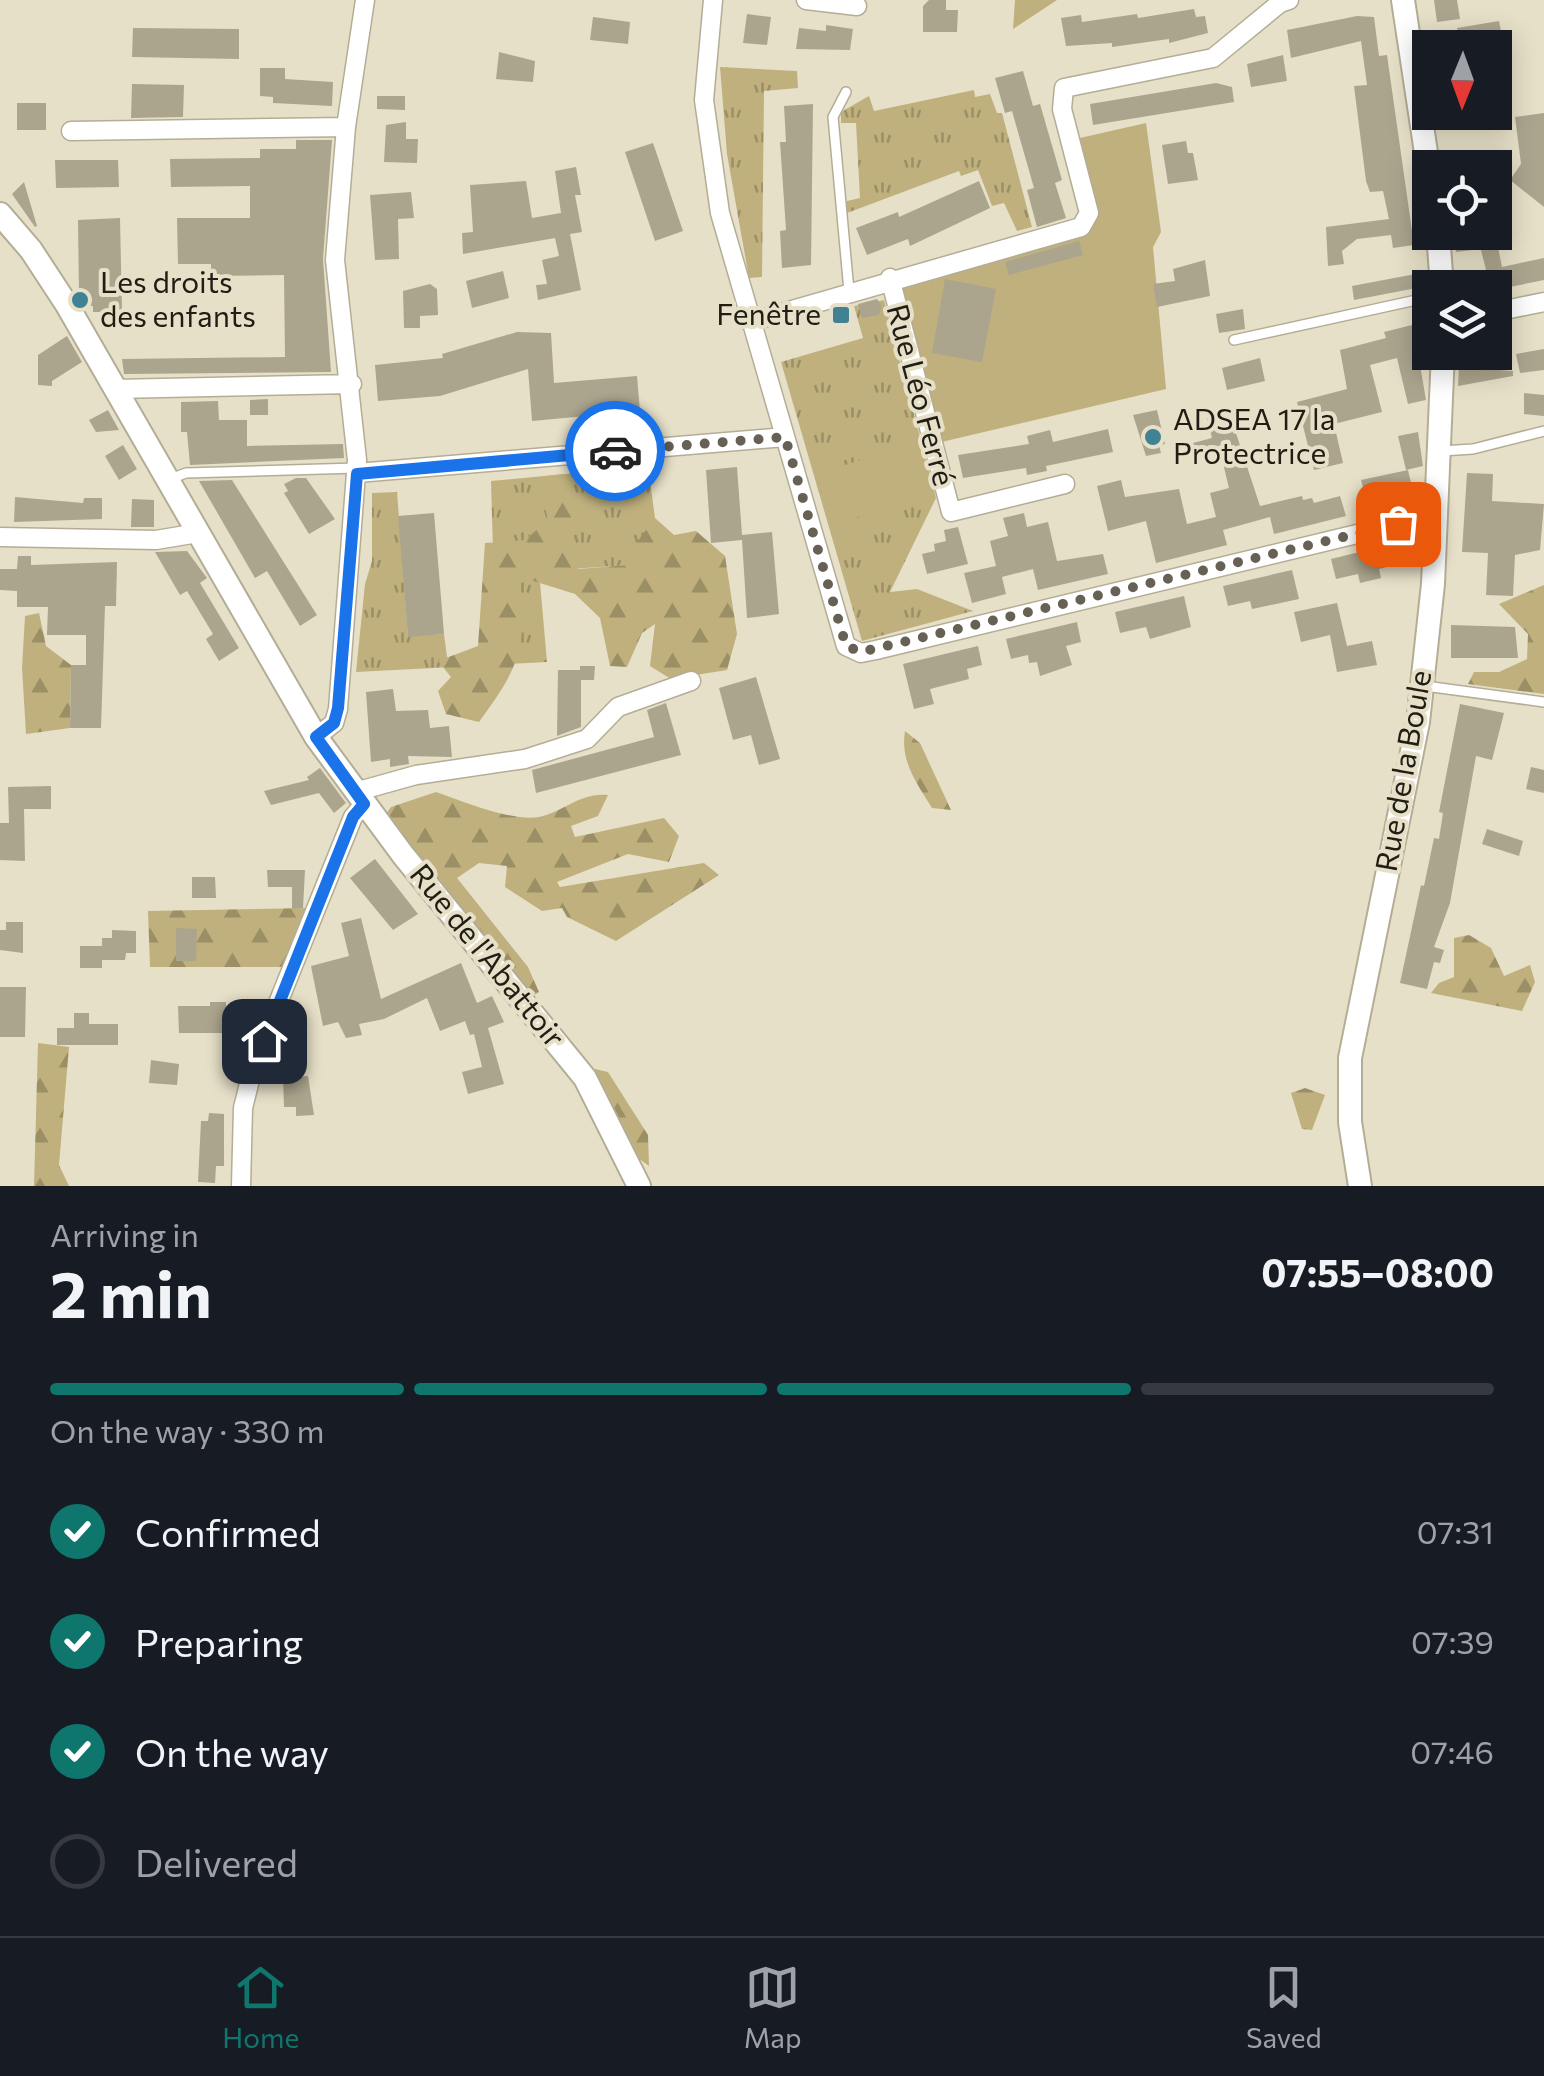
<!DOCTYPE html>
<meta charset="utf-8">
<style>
:root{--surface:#171b24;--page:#242831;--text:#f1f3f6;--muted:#9ea1a6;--line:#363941;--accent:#0f766e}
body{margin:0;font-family:Commissioner,sans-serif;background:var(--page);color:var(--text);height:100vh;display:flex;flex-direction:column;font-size:38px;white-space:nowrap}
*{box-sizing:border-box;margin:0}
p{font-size:32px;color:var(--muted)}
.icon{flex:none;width:55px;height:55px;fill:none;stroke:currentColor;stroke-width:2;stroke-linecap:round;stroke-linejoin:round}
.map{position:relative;height:1186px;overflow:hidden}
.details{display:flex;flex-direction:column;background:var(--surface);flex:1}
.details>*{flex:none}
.needle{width:65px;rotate:181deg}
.fabs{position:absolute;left:1412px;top:30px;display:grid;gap:20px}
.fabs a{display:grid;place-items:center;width:100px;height:100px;border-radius:0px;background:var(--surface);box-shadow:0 5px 25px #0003;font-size:50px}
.pin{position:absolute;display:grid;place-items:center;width:85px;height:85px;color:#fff;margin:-42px;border-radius:20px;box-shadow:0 5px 15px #0006}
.courier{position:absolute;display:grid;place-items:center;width:100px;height:100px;margin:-50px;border:8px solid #1a73e8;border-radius:50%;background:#fff;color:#222;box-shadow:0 2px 12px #0007}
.headline em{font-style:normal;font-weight:700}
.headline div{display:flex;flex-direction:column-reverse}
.headline{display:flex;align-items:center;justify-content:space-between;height:170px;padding:0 50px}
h1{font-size:65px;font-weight:700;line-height:75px}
.bar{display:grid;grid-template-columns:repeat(4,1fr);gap:15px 10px;align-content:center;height:120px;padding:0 50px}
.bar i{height:12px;border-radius:8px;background:var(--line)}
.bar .selected{background:var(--accent)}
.bar p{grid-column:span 4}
ol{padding:0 50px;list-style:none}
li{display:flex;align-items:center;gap:30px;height:110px}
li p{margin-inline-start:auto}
li .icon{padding:10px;border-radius:50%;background:var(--accent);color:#fff;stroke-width:4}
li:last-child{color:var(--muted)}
li i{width:55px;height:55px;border:5px solid var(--line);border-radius:50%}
.tab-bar{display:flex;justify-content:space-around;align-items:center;height:140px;border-top:2px solid var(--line);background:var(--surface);font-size:28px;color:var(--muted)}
.tab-bar a{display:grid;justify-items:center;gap:5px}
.tab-bar .selected{color:var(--accent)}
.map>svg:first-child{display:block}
.grass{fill:url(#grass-tufts)}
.forest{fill:url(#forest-firs)}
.garden{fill:#bfb07e}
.building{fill:#aca58e}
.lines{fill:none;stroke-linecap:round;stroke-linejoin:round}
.lane-casing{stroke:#b4ad96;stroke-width:12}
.street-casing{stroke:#b4ad96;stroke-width:21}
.secondary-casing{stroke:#b4ad96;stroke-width:26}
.lane{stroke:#fff;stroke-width:9}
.street{stroke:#fff;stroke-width:18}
.secondary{stroke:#fff;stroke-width:22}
.done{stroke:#666154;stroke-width:10;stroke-dasharray:0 18}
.route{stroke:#1a73e8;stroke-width:12}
.poi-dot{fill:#408193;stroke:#e7e0c8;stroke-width:4}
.labels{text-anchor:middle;stroke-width:8;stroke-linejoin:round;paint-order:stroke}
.poi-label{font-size:30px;fill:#201d15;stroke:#e7e0c8;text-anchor:start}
.street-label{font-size:30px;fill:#201d15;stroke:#e7e0c8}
</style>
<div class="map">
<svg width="1544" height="1186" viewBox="0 0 1544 1186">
<defs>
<pattern id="grass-tufts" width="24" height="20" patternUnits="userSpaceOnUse" patternTransform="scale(2.5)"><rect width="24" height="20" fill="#bfb07e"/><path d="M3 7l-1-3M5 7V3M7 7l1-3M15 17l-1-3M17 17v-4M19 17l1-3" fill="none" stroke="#9b8f66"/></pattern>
<pattern id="forest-firs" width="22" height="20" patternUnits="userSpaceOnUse" patternTransform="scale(2.5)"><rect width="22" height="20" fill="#bfb07e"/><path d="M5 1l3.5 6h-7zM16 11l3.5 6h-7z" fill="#9b8f66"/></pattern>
</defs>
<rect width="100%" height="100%" fill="#e7e0c8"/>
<path class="grass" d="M 720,67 L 797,71 L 798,88 L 764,91 L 762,277 L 749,278 L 727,154 Z
M 974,90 L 975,97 L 990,94 L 997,113 L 1002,113 L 1032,227 L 1017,231 L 1004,203 L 992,206 L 978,170 L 961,176 L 959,171 L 847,213 L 847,201 L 860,198 L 856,123 L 841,123 L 841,112 L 869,96 L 874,111 Z
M 884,300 L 936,498 L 890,592 L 917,589 L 973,611 L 862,641 L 781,362 L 863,338 L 854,306 Z
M 648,466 L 661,563 L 539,571 L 547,662 L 356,672 L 365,584 L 372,561 L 372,493 L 397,492 L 408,636 L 444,634 L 447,657 L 496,655 L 491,481 Z"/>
<path class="forest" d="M 1015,0 L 1057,0 L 1013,29 Z
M 564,474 L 575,521 L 562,532 L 578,569 L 628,565 L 631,550 L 655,518 L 674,535 L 696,531 L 725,556 L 737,634 L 727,670 L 671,679 L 650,666 L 655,624 L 642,633 L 627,667 L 610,666 L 600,618 L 575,594 L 524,578 C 512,596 524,619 521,639 C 516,673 498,695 479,722 L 446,714 L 438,691 L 451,677 L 438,661 L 478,646 L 485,543 L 525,540 L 548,520 L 543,499 L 546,476 Z
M 1544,585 L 1544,694 L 1468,684 L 1474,672 L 1499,672 L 1527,659 L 1528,634 L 1499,604 Z
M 39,613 L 46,646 L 71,665 L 70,728 L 26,734 L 22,668 L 25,616 Z
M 905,731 L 920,743 L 951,810 L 932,808 C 916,782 900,761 905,731 Z
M 436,792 C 462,801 517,824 543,816 C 567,809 582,792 608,795 L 598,816 L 571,826 L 575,837 L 664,818 L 679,836 L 669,862 L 628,854 L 557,882 L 560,887 L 704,863 L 719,875 L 616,941 L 567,917 L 562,908 L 542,911 L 505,887 L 507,866 L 479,863 L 457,878 L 528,967 L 539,992 L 524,1002 L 383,818 L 391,807 Z
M 311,908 L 283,967 L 150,967 L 148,911 Z
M 1469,935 L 1491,948 L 1504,976 L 1530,965 L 1535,982 L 1522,1011 L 1431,993 L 1439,983 L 1454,977 L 1454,938 Z
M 38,1043 L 69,1047 L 59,1165 L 69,1186 L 34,1186 Z
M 595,1069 L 608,1072 L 648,1135 L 649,1166 L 638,1158 L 596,1082 Z
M 1305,1088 L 1325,1095 L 1312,1130 L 1302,1129 L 1291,1093 Z"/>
<path class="garden" d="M 1146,123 L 1161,232 L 1153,247 L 1166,389 L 933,444 L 890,278 L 1088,221 L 1071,140 Z
M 916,443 L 931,495 L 832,525 L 816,474 Z"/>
<path class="building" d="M 929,0 L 946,0 L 946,10 L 958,10 L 957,32 L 923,32 L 923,6 Z
M 1434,0 L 1457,0 L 1460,19 L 1437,22 Z
M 1194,9 L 1196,17 L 1205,16 L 1208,33 L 1169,43 L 1169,39 L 1112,47 L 1112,43 L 1066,46 L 1061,18 L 1081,15 L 1082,22 L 1137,14 L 1138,18 Z
M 747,14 L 771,17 L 767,45 L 743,43 Z
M 1357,16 L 1374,17 L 1379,56 L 1387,55 L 1414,245 L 1393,248 L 1391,235 L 1357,239 L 1342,251 L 1344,264 L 1328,266 L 1326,227 L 1389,219 L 1383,191 L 1370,192 L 1366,181 L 1354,86 L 1367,85 L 1361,41 L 1291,58 L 1287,30 Z
M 593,17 L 630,22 L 628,44 L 590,40 Z
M 1499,21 L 1503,42 L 1460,48 L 1457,28 Z
M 826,25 L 853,29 L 850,50 L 796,49 L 799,28 L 826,31 Z
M 133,28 L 239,29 L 239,59 L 132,57 Z
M 499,52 L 535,61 L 533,82 L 496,79 Z
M 1283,55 L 1287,81 L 1251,87 L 1247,64 Z
M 260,68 L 285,68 L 285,79 L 333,82 L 332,106 L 273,103 L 273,97 L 260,96 Z
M 1023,71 L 1033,106 L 1040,104 L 1062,180 L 1055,183 L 1066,218 L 1037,227 L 1027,190 L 1034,188 L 1012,111 L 1005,113 L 995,78 Z
M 1216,83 L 1232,87 L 1234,102 L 1093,125 L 1090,104 Z
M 132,84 L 184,85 L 183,117 L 131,118 Z
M 377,96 L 405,96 L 405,110 L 377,109 Z
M 17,103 L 46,103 L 46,130 L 17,130 Z
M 813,104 L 811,265 L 782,268 L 780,231 L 786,230 L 780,142 L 786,142 L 784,106 Z
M 1544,113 L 1544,207 L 1510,180 L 1521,164 L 1515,117 Z
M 406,122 L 406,139 L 418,139 L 417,163 L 384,162 L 386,125 Z
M 296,140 L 332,140 L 323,259 L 331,372 L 124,374 L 122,359 L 285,357 L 284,275 L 211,276 L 211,264 L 178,264 L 177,218 L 250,218 L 250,186 L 171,187 L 170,159 L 260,158 L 260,149 L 296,149 Z
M 1186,141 L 1188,153 L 1193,153 L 1198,180 L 1168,184 L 1162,145 Z
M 653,143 L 683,231 L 655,241 L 625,152 Z
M 55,160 L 118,160 L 119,187 L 56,188 Z
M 576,167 L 581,195 L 575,195 L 582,232 L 570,234 L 581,290 L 538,300 L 536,285 L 547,284 L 542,260 L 559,256 L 555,238 L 463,254 L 462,233 L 473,232 L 470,185 L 526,181 L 532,218 L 561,213 L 555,171 Z
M 979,181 L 990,208 L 910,246 L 908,239 L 867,255 L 856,228 L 898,212 L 899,217 Z
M 24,182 L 37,226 L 35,227 L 12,194 Z
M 411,192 L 414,218 L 398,219 L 399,259 L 375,260 L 370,195 Z
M 120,218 L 122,312 L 93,312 L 93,306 L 85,306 L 79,295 L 78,220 Z
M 1453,232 L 1478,232 L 1479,239 L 1496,237 L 1502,267 L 1544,258 L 1544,280 L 1505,288 L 1503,277 L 1488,278 L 1479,242 L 1480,249 L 1456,252 Z
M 1079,241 L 1083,255 L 1009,275 L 1005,262 Z
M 1205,260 L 1210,296 L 1157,307 L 1153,284 L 1175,281 L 1173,269 Z
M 503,271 L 509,298 L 472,308 L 466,281 Z
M 1426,272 L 1427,286 L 1354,300 L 1352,286 Z
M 945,279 L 996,289 L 982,362 L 932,353 Z
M 430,284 L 437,289 L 438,315 L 420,316 L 420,328 L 404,328 L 403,291 Z
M 877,299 L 882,306 L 879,315 L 862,318 L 858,304 Z
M 1243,309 L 1245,329 L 1219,333 L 1216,314 Z
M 1420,323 L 1426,351 L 1418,353 L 1426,400 L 1408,404 L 1397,358 L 1370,365 L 1382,412 L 1334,424 L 1343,463 L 1314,470 L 1297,402 L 1347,389 L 1340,350 L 1386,338 L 1384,332 Z
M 517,332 L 551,333 L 554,383 L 637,376 L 640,411 L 532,421 L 528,369 L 440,396 L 378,401 L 375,365 L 443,358 L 442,354 Z
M 67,336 L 82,362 L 52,381 L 52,386 L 38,385 L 38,355 Z
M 1544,349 L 1544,370 L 1520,373 L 1516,354 Z
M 1260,358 L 1265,381 L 1227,390 L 1222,368 Z
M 1459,367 L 1513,371 L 1513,376 L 1458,386 Z
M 1524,393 L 1544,395 L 1544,416 L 1524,414 Z
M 268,399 L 268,415 L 250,415 L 250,400 Z
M 218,401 L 219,420 L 247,420 L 247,446 L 343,444 L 344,458 L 190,465 L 187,432 L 181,432 L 181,402 Z
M 108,410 L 119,430 L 96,432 L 89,420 Z
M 1157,410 L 1165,444 L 1159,445 L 1161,453 L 1146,456 L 1133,415 Z
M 1229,412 L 1260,506 L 1302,496 L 1303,500 L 1312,498 L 1314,503 L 1340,496 L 1346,516 L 1274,534 L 1270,517 L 1223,530 L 1227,545 L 1156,563 L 1146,521 L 1108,531 L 1097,486 L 1121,480 L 1125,497 L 1179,489 L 1187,524 L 1216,517 L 1210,493 L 1229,488 L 1220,451 L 1196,457 L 1193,443 L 1212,438 L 1207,418 Z
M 1108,429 L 1113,452 L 1046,466 L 1047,471 L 1027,475 L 1026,468 L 963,478 L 958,455 L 1029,444 L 1027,436 L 1050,430 L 1053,442 Z
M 1418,432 L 1423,466 L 1406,470 L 1398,436 Z
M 123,445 L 137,469 L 119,480 L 105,456 Z
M 737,467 L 742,535 L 772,532 L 779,614 L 747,618 L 742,540 L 711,543 L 706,470 Z
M 1408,470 L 1415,500 L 1395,505 L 1391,488 L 1365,495 L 1361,480 Z
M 1467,473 L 1493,474 L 1492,501 L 1544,504 L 1540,550 L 1515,555 L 1513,596 L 1486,595 L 1488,553 L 1462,552 Z
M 296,478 L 306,478 L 335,519 L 309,534 L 284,493 L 288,491 L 284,484 Z
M 232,480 L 317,615 L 300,626 L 267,571 L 255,578 L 199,481 Z
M 15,497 L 83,503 L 84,498 L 102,498 L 102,519 L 14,522 Z
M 132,499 L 154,500 L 154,527 L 131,527 Z
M 434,513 L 444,634 L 408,637 L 398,516 Z
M 1024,513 L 1027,527 L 1048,522 L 1057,561 L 1103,554 L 1108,574 L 1038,590 L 1033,569 L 1002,577 L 1006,594 L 972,603 L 964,573 L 996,566 L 990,541 L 1008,536 L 1003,518 Z
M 958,527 L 968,564 L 927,574 L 922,554 L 935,551 L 934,544 L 946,541 L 944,530 Z
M 1400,542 L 1405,562 L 1379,569 L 1381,578 L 1360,583 L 1358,574 L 1336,579 L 1331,559 Z
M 187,551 L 207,578 L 200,583 L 239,648 L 219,661 L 206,639 L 213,634 L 187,591 L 180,595 L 155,552 Z
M 18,556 L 31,556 L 31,565 L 117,562 L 116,606 L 105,606 L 101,728 L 70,728 L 71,665 L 86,665 L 86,635 L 47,635 L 48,607 L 17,607 L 17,591 L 0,590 L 0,569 L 17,569 Z
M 1292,570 L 1299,599 L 1252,609 L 1250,601 L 1228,606 L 1223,586 Z
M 1184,596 L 1191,627 L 1150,639 L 1146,627 L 1120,633 L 1115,612 Z
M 1337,603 L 1347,646 L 1372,641 L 1377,665 L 1337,672 L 1330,635 L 1301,642 L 1294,612 Z
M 1077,622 L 1081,642 L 1066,646 L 1072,665 L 1040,676 L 1037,662 L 1029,663 L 1028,655 L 1011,659 L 1006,639 Z
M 1451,625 L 1515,627 L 1518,658 L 1451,658 Z
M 978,646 L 982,665 L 967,669 L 969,679 L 930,689 L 934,704 L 914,709 L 903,664 Z
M 580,666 L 595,666 L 594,680 L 581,680 L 581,727 L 557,736 L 558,670 L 580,670 Z
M 756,677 L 780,759 L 759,765 L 751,735 L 733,740 L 719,688 Z
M 393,689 L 396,711 L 428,710 L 430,728 L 449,726 L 452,757 L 408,756 L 409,764 L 390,767 L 390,759 L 371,762 L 366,692 Z
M 666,703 L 681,755 L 536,793 L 532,770 L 654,737 L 647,710 Z
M 1460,704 L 1504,713 L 1492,760 L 1476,756 L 1450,903 L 1434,947 L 1444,950 L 1440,963 L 1434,962 L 1427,989 L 1400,983 L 1421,885 L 1424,886 L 1434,838 L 1439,839 L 1443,813 L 1439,812 Z
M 1531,767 L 1544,770 L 1544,793 L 1526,789 Z
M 320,768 L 346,803 L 334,813 L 319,793 L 271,805 L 264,791 L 309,780 L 307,777 Z
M 51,786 L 51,809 L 24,809 L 25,861 L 0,860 L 0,823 L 9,823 L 8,787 Z
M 1487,829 L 1523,841 L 1519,856 L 1482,844 Z
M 375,859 L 418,914 L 393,930 L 350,878 Z
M 267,870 L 305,870 L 303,908 L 292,909 L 292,887 L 268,887 Z
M 192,877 L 215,877 L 216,898 L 192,898 Z
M 361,918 L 381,999 L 461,963 L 477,1003 L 492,996 L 504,1022 L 488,1028 L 504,1084 L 468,1094 L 462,1072 L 482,1067 L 474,1034 L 470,1035 L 465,1021 L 440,1031 L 427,998 L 384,1019 L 359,1024 L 362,1035 L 346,1038 L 338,1022 L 323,1026 L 311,966 L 349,956 L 341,923 Z
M 6,922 L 23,922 L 23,953 L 0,950 L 0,930 L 6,930 Z
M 176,928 L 197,929 L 196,961 L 176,961 Z
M 112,930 L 136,931 L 136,953 L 126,953 L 125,960 L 102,960 L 102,968 L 80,968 L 80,946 L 102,946 L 102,938 L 112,938 Z
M 0,987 L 26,987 L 25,1037 L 0,1037 Z
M 210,1002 L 226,1002 L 227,1025 L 246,1025 L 246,1043 L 224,1043 L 224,1033 L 179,1033 L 178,1006 L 210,1006 Z
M 74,1013 L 89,1013 L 89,1024 L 118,1024 L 118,1045 L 57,1045 L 57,1028 L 74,1028 Z
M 151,1060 L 179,1064 L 177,1085 L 149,1083 Z
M 308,1076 L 314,1115 L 296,1116 L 296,1107 L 284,1107 L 283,1078 Z
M 209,1113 L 224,1114 L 224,1166 L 216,1166 L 215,1183 L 198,1182 L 201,1121 L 208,1121 Z"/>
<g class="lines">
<g class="lane-casing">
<path id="lane" d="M 846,92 L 833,117 L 849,291
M 1234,340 L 1430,297
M 1441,451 L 1473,449 L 1544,431
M 170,479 L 186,473 L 357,468
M 1425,686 L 1544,702"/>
</g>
<g class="street-casing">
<path id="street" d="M 713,0 L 704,100 L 720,213 L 846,646 L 861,653 L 876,650 L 1436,515
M 806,0 L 857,6
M 71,131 L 346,127
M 890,278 L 951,512 L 1065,484
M 1495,312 L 1544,302
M 750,322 L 1081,227 L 1089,213 L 1062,109 L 1064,88 L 1213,58 L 1280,3 L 1289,0
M 115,389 L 352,384
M 357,473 L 785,437
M 0,537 L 156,540 L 198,533
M 316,737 L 334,723 L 338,709 L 357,460 L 335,260 L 346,127 L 365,0
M 355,792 L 416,775 L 525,759 L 587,739 L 618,707 L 691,681
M 241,1186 L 243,1108 L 255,1060 L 353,817 L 364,804"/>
</g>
<g class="secondary-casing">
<path id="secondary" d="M 1403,0 L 1430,179
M 0,214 L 31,250 L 67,305 L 316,737 L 403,855 L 585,1078 L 639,1186
M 1438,232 L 1442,288
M 1360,1186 L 1350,1122 L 1350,1058 L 1418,722 L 1433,584 L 1443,352"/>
</g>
<use href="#lane" class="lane"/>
<use href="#street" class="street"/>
<use href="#secondary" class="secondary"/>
</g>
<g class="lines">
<path class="done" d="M 615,451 L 785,437 L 846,646 L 861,652 L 1398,524"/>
<path class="route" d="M 264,1041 L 353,817 L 364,804 L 316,737 L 334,723 L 338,708 L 357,474 L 615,451"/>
</g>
<g class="poi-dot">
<circle cx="80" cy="300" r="10"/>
<rect x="831" y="305" width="20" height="20" rx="5"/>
<circle cx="1153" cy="437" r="10"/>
</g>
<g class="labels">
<g class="poi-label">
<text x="100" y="293">Les droits<tspan x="100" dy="34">des enfants</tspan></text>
<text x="821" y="325" text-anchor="end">Fenêtre</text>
<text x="1173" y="430">ADSEA 17 la<tspan x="1173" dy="34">Protectrice</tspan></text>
</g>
<g class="street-label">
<text transform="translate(920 395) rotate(75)" y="10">Rue Léo Ferré</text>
<text transform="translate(1404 771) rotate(-80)" y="10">Rue de la Boule</text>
<text transform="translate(487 956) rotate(51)" y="10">Rue de l'Abattoir</text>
</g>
</g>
</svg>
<div class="fabs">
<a><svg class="needle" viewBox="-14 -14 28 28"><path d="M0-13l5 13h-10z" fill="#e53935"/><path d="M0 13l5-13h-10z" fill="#9ea1a6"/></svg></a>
<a><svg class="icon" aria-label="locate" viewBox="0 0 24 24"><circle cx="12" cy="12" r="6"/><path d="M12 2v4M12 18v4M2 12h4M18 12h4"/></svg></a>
<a><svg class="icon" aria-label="layers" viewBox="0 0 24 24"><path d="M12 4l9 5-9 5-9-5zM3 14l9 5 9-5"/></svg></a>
</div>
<div class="pin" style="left:1398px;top:524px;background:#ea580c"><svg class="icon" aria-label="bag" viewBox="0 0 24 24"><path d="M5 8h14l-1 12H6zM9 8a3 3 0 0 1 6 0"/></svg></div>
<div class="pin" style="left:264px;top:1041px;background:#1f2937"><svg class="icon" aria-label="home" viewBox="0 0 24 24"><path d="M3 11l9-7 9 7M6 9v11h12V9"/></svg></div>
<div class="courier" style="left:615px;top:451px"><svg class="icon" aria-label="car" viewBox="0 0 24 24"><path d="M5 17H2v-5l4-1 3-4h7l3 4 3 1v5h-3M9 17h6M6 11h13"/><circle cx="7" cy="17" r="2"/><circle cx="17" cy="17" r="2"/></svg></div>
</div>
<section class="details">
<div class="headline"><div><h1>2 min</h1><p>Arriving in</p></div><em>07:55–08:00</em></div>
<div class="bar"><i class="selected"></i><i class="selected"></i><i class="selected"></i><i></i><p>On the way · 330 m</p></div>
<ol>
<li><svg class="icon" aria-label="check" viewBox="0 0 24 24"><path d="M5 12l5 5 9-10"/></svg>Confirmed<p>07:31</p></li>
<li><svg class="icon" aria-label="check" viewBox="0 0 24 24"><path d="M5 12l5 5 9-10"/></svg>Preparing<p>07:39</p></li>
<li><svg class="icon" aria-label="check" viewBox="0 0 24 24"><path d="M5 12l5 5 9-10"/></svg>On the way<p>07:46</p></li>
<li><i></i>Delivered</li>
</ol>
</section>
<nav class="tab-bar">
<a class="selected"><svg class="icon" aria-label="home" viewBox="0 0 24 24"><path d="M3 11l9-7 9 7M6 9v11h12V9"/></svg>Home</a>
<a><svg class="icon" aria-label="map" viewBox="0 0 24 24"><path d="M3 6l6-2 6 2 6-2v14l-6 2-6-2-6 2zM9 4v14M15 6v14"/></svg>Map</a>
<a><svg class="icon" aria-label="saved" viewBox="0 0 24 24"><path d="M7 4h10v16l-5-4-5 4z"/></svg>Saved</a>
</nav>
